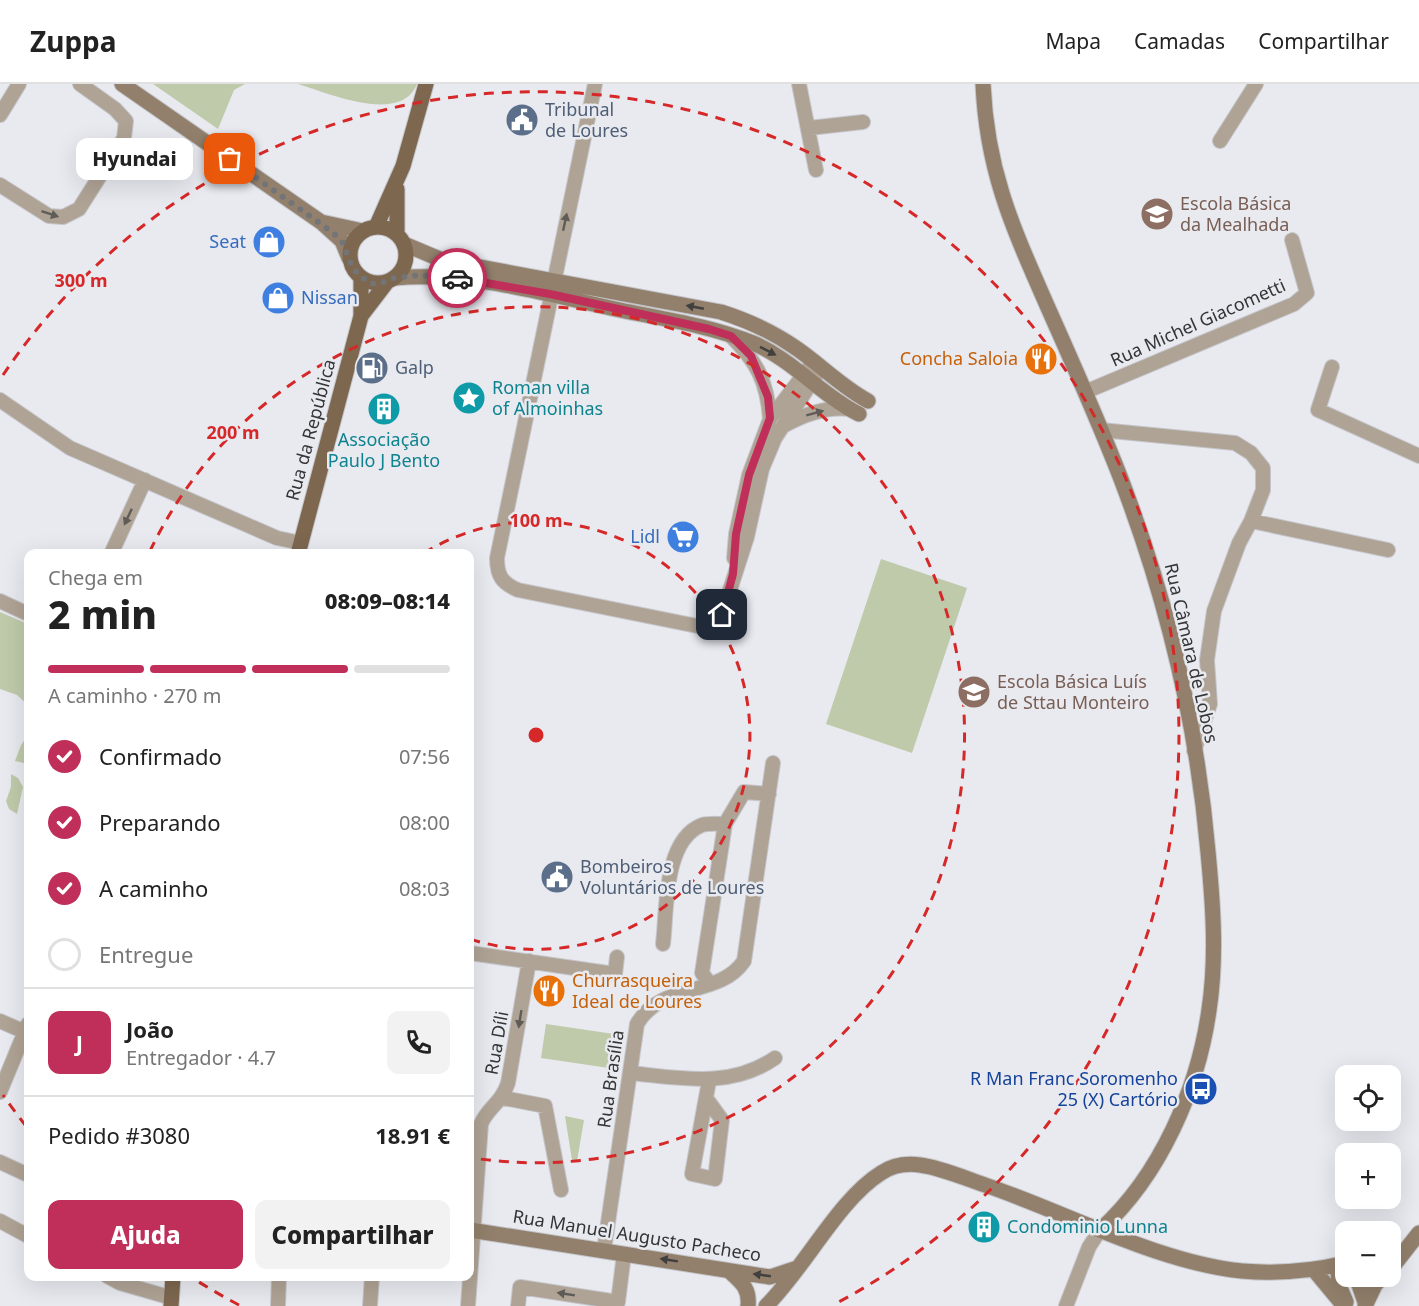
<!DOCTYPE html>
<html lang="pt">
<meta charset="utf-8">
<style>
:root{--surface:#fff;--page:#f2f2f2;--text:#222;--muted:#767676;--line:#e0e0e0;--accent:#bf2f59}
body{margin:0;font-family:"Noto Sans",sans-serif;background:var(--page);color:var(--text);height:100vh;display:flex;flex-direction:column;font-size:22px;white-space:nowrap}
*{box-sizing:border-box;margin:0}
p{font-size:20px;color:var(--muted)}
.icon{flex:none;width:33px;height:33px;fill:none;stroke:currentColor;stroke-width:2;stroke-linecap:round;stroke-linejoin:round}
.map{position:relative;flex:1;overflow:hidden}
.sheet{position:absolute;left:24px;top:465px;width:450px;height:732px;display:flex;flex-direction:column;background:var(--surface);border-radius:12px;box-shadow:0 6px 24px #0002}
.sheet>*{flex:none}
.buttons{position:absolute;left:1335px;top:981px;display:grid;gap:12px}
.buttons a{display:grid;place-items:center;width:66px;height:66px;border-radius:12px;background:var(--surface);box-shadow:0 6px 24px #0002;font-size:30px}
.pin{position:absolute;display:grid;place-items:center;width:51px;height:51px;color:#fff;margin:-26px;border-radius:12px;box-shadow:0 3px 9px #0006}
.courier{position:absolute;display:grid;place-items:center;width:60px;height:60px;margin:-30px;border:4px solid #bf2f59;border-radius:50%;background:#fff;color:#222;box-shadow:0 2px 8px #0007}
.bubble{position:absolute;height:42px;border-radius:12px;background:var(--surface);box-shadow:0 6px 24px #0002;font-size:20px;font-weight:800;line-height:42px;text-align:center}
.summary em{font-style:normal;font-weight:800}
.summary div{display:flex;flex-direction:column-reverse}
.summary{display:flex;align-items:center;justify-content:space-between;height:102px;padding:0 24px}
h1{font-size:39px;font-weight:800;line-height:45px}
.bar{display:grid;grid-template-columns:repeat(4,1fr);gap:9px 6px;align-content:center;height:72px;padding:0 24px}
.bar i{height:8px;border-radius:4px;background:var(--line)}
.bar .current{background:var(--accent)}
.bar p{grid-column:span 4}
.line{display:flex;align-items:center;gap:15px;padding:0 24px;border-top:2px solid var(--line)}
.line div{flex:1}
.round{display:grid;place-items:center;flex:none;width:63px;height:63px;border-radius:12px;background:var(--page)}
ol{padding:0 24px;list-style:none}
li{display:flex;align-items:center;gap:18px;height:66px}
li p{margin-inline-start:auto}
li .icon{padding:6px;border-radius:50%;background:var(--accent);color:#fff;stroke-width:4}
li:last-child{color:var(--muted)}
li i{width:33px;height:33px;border:3px solid var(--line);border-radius:50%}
.button{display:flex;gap:12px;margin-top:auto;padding:12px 24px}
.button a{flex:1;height:69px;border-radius:12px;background:var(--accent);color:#fff;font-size:24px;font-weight:800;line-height:69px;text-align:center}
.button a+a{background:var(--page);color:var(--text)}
header{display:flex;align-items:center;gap:36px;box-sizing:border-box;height:84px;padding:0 30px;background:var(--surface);border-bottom:2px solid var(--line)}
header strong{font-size:28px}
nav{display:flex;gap:33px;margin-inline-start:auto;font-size:21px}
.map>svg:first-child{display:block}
.green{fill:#bfcaaa}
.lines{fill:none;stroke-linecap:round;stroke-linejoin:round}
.street-casing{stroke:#c5c6cb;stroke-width:16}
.secondary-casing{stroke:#c5c6cb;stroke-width:17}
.primary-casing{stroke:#c5c6cb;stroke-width:17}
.street{stroke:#afa395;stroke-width:14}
.secondary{stroke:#92806c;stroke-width:15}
.primary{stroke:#7d674f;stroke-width:15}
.oneway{fill:#5f5c58}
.oneway2{fill:#42403f}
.done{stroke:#737478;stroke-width:6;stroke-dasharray:0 10.8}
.route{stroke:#bf2f59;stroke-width:8}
.ring{fill:none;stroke:#d62828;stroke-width:3;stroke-dasharray:10 8}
.labels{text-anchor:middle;stroke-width:5;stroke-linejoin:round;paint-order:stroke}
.service-label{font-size:18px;fill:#4e5e75;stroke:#e9eaf0;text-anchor:start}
.education-label{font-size:18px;fill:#785e54;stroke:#e9eaf0;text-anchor:start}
.shop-label{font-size:18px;fill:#366cbe;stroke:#e9eaf0;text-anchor:end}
.street-label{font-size:18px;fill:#343537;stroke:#e9eaf0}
.food-label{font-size:18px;fill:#c56008;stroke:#e9eaf0;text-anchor:end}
.culture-label{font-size:18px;fill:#0d838f;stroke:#e9eaf0;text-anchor:start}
.transit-label{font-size:18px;fill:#164399;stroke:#e9eaf0;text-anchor:end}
.centre{fill:#d62828;stroke:#e9eaf0;stroke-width:3}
.ring-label{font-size:18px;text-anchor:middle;font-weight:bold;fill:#d62828;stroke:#e9eaf0;stroke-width:5;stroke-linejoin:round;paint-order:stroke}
</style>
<header>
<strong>Zuppa</strong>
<nav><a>Mapa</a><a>Camadas</a><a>Compartilhar</a></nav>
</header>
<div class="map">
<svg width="1419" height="1222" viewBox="0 0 1419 1222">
<rect width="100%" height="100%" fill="#e9eaf0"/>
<path class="green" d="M 153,0 L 245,0 L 234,6 L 218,45 Z
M 298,0 L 417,0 C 401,41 328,9 298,0 Z
M 881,475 L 967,504 L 912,669 L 826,640 Z
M 0,528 L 28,540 L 28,621 L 17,611 L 0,605 Z
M 28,651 L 28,680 L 15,677 L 21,661 Z
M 11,690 L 18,694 L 23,703 L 17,730 L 9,725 L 6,717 L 11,703 Z
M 546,940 L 614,950 L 609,984 L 541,974 Z
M 565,1032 L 584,1036 L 577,1077 L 572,1076 Z"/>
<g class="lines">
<g class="street-casing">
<path id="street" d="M 595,0 L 497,474 C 497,492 502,499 518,506 L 717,546 L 747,453 L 762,385 L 775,354 L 821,284
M 799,0 L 816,86
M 0,31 L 19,0
M 809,44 L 863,38
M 1220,57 L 1256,0
M 0,101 L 49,132 L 63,133 L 79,125 L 124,54 L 126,37 L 115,25 L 80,0
M 731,252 C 757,278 767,297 770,335
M 1332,283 L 1318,326 L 1419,372
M 1085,308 L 1294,220 L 1307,209 L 1292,156
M 0,316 L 70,364 L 277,454 L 301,459
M 785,341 C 805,330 827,322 850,325
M 1101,346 L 1235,359 L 1251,369 L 1263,384 L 1263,406 L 1251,437 L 1239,459 L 1214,527 L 1207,576 L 1210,620 L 1194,667
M 1251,437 L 1388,466
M 111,470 L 145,396
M 734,474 L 736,450 L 749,391 L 770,335 L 814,277
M 0,517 L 28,530
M 663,860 C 667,828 663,756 702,741 C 708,739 718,740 725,740 L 744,708 L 769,710
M 470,869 L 615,890 L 617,873
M 710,900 L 702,889 L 725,740
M 0,937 L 25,948
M 630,989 C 681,994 730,1005 775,974
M 0,1008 L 28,940
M 503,1014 L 545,1022 L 561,1106
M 706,1014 L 722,1036 L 715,1095 L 692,1090 L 709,997
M 0,1078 L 28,1091
M 0,1137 L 28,1152
M 604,1166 L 637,940 C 662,897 719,914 744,877 L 773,679
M 107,1192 L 120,1199 L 172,1214
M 278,1222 L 279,1192
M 370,1222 L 372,1192
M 468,1222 L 481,1040 C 488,1023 501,1020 508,999 L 529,877
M 518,1222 L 520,1203 L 618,1218 L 624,1170
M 1066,1222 L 1089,1163 L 1100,1146"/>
</g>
<g class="secondary-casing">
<path id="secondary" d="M 122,0 L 321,138 L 342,157 L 349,174
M 983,0 C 987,90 1014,146 1049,226 C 1074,282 1099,338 1121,395 C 1166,513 1197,641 1208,768 C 1213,820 1217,874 1209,926 C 1198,1005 1160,1092 1100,1146
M 321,138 L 363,147
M 404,160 L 442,176 L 721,228 C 746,236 771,247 793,262 C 819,279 840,302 868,317
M 394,194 C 470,187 546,210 620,226 C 664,235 711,242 753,259 C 793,276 821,311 859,330
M 470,1146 L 770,1193 L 797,1184
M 1337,1181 L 1340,1204 L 1346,1218
M 1314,1186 L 1344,1222
M 1390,1186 L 1419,1149
M 729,1187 C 741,1198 750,1204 748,1222
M 1356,1192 L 1365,1218
M 766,1222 C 804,1185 838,1116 881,1089 C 893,1081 906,1079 920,1081 C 942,1084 964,1094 985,1101 C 1065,1128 1159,1179 1242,1187 C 1277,1190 1312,1187 1346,1179
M 1365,1222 L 1375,1201 L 1383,1192"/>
</g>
<g class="primary-casing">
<path id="primary" d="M350 171a28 28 0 1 1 56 0a28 28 0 1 1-56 0Z
M 376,143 L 403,82 L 426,0
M 397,150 L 397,105
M 361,232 L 387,198
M 298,470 L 361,232 L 361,195
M 171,1222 L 173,1192"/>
</g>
<use href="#street" class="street"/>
<use href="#secondary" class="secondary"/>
<use href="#primary" class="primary"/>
</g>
<defs><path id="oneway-solid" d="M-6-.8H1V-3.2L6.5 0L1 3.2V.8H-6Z" transform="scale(1.5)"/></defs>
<g class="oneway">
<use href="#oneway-solid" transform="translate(50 130) rotate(18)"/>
<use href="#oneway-solid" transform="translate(565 138) rotate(-78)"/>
<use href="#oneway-solid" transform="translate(815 329) rotate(-15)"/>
<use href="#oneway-solid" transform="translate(128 433) rotate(115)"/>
<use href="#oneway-solid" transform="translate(520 935) rotate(99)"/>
<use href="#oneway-solid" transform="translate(566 1210) rotate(-171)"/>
</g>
<g class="oneway2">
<use href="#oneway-solid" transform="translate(695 223) rotate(-169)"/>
<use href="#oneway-solid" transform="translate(768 267) rotate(27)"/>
<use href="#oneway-solid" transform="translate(669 1176) rotate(-171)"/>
<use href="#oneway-solid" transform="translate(762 1191) rotate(-172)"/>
</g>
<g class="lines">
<path class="done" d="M 230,75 L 332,148 L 342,157 L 353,185 L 369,199 L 378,200 L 394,194 L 421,191 L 457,194"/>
<path class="route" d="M 457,194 L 550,210 L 709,245 L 731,252 L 751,272 L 768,313 L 770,334 L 749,391 L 736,450 L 733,490 L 722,531"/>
</g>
<g class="ring">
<path d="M424 469A214 214 0 1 1 470 855"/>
<path d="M150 467A428 428 0 1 1 473 1074"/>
<path d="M239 1221A643 643 0 0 1 191 1193M26 1042A643 643 0 0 1 3 1011M3 291A643 643 0 1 1 833 1221"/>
</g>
<defs>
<g id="civic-disc" transform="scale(1.725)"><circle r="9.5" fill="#5c6f8a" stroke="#e9eaf0"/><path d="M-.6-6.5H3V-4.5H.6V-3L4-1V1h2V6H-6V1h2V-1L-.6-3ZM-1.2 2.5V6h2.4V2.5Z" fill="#fff"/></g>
<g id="school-disc" transform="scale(1.725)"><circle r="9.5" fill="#8d6e63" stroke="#e9eaf0"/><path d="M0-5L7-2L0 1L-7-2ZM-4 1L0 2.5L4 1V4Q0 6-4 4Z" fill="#fff"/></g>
<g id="shop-disc" transform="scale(1.725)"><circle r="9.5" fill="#3f7fe0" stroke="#e9eaf0"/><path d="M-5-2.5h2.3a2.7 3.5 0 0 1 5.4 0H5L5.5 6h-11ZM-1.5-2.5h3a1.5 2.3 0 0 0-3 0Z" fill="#fff"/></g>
<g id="restaurant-disc" transform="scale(1.725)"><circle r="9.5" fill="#e8710a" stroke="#e9eaf0"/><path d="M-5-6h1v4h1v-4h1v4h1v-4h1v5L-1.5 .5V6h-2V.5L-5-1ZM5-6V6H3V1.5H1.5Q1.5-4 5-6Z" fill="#fff"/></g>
<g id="fuel-disc" transform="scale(1.725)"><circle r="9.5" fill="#5c6f8a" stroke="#e9eaf0"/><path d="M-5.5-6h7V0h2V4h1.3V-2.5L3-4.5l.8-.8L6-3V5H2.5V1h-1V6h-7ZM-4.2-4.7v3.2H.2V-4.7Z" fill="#fff"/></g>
<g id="sight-disc" transform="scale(1.725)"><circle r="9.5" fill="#0f9aa8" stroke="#e9eaf0"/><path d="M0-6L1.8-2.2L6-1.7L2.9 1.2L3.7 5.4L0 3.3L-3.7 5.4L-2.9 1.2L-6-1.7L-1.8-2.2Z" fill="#fff"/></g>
<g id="building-disc" transform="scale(1.725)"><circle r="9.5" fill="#0f9aa8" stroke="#e9eaf0"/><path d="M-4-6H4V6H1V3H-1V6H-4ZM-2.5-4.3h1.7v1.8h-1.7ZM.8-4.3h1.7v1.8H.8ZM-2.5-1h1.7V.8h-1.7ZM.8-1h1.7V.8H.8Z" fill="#fff"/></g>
<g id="supermarket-disc" transform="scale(1.725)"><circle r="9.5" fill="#3f7fe0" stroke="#e9eaf0"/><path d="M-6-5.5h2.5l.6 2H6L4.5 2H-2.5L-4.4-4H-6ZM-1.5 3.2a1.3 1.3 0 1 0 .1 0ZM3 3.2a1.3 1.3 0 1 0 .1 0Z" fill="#fff"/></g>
<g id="bus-disc" transform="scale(1.725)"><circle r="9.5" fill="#1a4fb4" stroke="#e9eaf0"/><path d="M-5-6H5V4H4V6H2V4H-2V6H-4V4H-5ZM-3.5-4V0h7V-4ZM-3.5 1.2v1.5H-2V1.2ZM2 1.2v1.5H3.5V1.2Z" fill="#fff"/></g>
</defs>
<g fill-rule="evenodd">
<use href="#civic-disc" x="522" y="36"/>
<use href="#school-disc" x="1157" y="130"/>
<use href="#shop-disc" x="269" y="158"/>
<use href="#shop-disc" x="278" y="214"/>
<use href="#restaurant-disc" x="1041" y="275"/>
<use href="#fuel-disc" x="372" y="284"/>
<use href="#sight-disc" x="469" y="314"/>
<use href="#building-disc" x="384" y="325"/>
<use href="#supermarket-disc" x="683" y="453"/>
<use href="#school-disc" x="974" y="608"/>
<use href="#civic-disc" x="557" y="793"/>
<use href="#restaurant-disc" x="549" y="907"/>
<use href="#bus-disc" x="1201" y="1005"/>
<use href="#building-disc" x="984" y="1143"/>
</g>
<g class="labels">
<g class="service-label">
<text x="545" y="32">Tribunal<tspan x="545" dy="21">de Loures</tspan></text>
<text x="395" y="290">Galp</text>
<text x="580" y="789">Bombeiros<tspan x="580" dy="21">Voluntários de Loures</tspan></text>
</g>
<g class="education-label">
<text x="1180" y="126">Escola Básica<tspan x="1180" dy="21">da Mealhada</tspan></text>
<text x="997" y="604">Escola Básica Luís<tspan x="997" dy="21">de Sttau Monteiro</tspan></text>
</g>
<g class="shop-label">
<text x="246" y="164">Seat</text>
<text x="301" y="220" text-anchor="start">Nissan</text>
<text x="660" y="459">Lidl</text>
</g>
<g class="street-label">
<text transform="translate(1198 239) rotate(-24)" y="6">Rua Michel Giacometti</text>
<text transform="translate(311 346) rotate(-75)" y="6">Rua da República</text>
<text transform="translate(1191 569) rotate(77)" y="6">Rua Câmara de Lobos</text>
<text transform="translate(497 959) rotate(-80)" y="6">Rua Díli</text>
<text transform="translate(611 995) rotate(-82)" y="6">Rua Brasília</text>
<text transform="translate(637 1152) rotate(9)" y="6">Rua Manuel Augusto Pacheco</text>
</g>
<g class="food-label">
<text x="1018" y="281">Concha Saloia</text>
<text x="572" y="903" text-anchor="start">Churrasqueira<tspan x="572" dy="21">Ideal de Loures</tspan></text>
</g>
<g class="culture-label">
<text x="492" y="310">Roman villa<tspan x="492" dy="21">of Almoinhas</tspan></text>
<text x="384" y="362" text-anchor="middle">Associação<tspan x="384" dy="21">Paulo J Bento</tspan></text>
<text x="1007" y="1149">Condominio Lunna</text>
</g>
<g class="transit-label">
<text x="1178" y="1001">R Man Franc Soromenho<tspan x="1178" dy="21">25 (X) Cartório</tspan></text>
</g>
</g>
<circle cx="536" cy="651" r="9" class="centre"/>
<g class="ring-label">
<text x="81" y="203">300 m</text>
<text x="233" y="355">200 m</text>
<text x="536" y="443">100 m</text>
</g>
</svg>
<div class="buttons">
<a><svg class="icon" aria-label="locate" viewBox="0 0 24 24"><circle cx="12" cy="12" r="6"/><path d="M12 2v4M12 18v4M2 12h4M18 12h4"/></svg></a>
<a>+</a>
<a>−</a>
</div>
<div class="pin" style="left:230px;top:75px;background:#ea580c"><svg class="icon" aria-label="bag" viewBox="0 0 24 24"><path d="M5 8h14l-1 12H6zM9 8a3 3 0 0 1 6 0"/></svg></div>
<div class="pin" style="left:722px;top:531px;background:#1f2937"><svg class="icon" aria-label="home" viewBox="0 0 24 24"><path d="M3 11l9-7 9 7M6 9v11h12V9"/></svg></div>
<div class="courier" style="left:457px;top:194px"><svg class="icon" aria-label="car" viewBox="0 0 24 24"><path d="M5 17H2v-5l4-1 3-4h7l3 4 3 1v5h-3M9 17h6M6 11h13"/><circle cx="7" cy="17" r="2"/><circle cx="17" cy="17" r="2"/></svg></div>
<div class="bubble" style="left:76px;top:54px;width:117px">Hyundai</div>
<section class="sheet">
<div class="summary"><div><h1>2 min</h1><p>Chega em</p></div><em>08:09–08:14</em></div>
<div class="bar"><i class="current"></i><i class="current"></i><i class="current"></i><i></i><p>A caminho · 270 m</p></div>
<ol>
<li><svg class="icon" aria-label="check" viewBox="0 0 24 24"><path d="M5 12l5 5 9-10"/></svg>Confirmado<p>07:56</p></li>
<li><svg class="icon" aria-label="check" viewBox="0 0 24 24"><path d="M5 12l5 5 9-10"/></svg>Preparando<p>08:00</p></li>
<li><svg class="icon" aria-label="check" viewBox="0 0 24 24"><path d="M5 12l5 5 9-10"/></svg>A caminho<p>08:03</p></li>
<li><i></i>Entregue</li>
</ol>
<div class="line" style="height:108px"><b class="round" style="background:var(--accent);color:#fff">J</b><div><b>João</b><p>Entregador · 4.7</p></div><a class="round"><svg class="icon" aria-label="phone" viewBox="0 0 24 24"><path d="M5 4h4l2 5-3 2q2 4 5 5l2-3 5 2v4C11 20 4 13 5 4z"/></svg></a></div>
<div class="line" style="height:78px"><div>Pedido #3080</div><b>18.91 €</b></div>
<div class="button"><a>Ajuda</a><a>Compartilhar</a></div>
</section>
</div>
